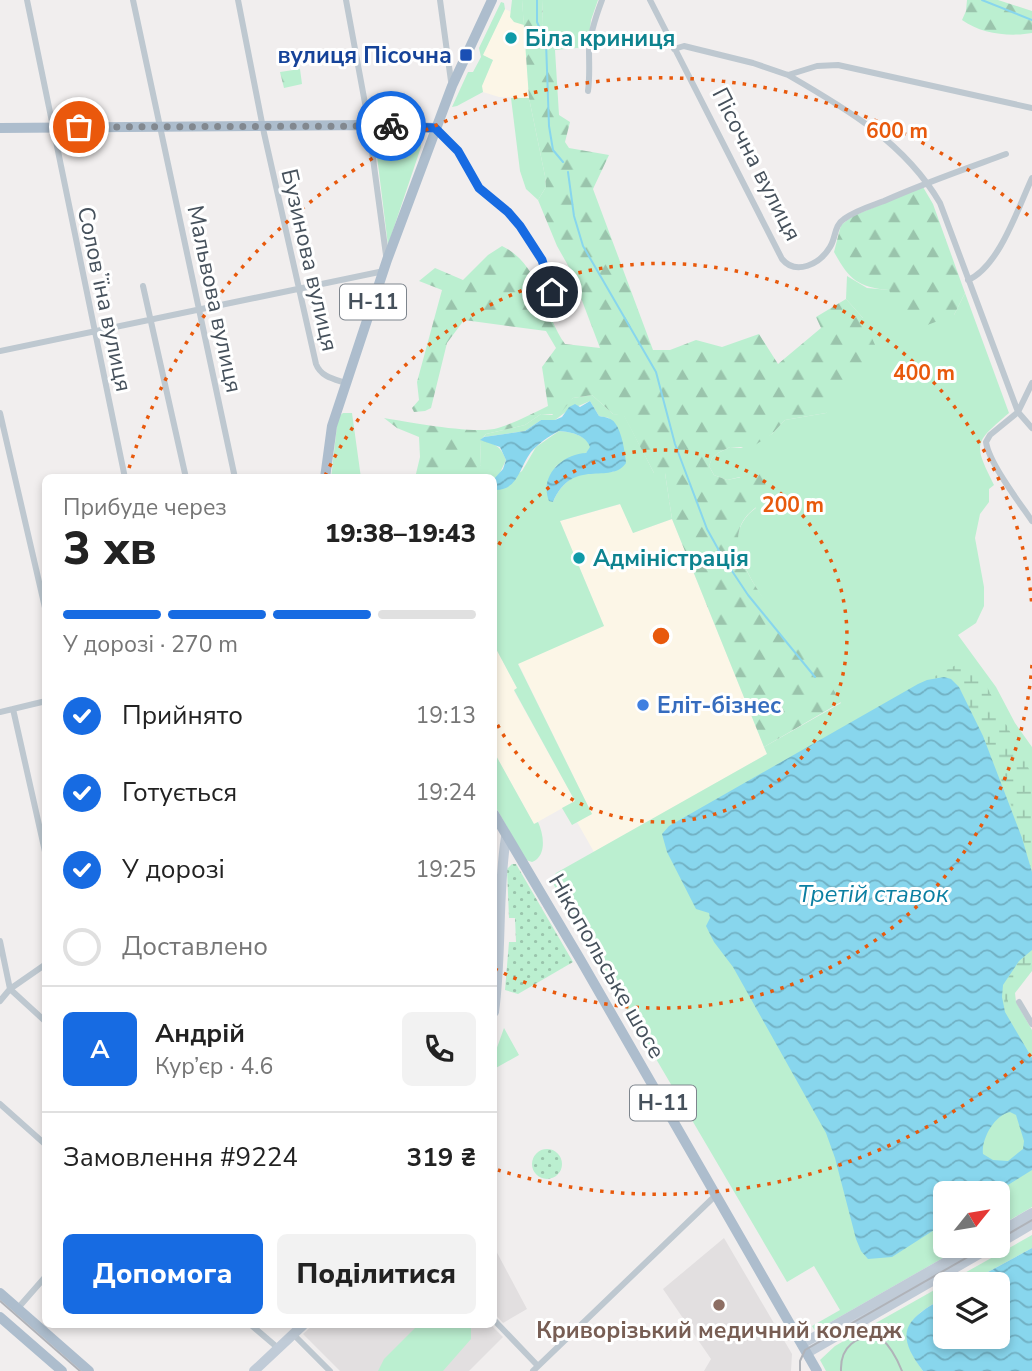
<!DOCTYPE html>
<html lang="uk">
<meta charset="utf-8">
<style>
:root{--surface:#fff;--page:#f2f2f2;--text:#222;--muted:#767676;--line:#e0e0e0;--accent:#176be2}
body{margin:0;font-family:"Nunito Sans",sans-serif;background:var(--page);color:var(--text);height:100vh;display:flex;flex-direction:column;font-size:26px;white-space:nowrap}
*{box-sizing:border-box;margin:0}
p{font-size:23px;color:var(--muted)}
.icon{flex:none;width:38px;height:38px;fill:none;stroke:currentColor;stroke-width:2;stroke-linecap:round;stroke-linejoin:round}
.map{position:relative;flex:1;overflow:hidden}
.sheet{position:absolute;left:42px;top:474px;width:455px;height:854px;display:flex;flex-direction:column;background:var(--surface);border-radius:10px;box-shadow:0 4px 10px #0003}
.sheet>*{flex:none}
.needle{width:46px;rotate:60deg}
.tools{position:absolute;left:933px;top:1181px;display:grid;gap:14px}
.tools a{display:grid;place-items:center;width:77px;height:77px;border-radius:10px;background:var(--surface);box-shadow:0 4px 10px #0003;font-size:35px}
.pin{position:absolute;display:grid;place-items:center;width:60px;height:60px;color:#fff;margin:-30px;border:4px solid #fff;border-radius:50%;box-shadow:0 2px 7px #0007}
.courier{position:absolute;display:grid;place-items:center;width:70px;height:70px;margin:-35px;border:5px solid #176be2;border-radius:50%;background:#fff;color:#222;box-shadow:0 2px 9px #0007}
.headline em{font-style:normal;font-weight:800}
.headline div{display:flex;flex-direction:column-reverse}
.headline{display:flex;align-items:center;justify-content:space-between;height:119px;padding:0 21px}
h1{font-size:46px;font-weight:800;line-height:52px}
.bar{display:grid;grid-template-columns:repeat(4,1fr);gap:10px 7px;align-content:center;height:84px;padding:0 21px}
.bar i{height:9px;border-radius:5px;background:var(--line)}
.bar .current{background:var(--accent)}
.bar p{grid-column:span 4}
.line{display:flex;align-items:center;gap:18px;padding:0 21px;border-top:2px solid var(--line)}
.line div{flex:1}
.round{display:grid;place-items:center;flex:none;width:74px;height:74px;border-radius:10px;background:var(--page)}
ol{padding:0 21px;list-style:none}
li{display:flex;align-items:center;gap:21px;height:77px}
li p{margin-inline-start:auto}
li .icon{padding:7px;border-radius:50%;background:var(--accent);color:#fff;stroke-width:4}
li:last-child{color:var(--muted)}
li i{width:38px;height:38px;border:4px solid var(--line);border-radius:50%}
.primary-button{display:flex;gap:14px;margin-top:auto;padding:14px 21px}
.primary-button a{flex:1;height:80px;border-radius:10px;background:var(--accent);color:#fff;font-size:28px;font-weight:800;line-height:80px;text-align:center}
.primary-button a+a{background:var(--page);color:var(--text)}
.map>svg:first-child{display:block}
.commercial{fill:#fcf6e7}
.education{fill:#e2dfe0}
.green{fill:#bbefd0}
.forest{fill:url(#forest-firs)}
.wetland{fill:url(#wetland-marsh)}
.park{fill:url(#park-dots)}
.water{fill:url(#water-waves);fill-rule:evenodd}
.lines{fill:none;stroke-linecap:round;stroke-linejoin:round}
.stream{stroke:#88d6ed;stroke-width:2}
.street{stroke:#bec8d0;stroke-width:6}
.secondary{stroke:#c0cbd7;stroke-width:10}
.primary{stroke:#adbdcd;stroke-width:10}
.tram{stroke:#b0b3b9;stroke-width:2}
.done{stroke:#82888f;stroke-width:7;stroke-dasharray:0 12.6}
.route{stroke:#176be2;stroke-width:9}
.ring{fill:none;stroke:#e8590c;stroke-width:3.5;stroke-dasharray:3.5 7}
.culture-dot{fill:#0f9aa8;stroke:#fff;stroke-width:2.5}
.transit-dot{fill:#1a4fb4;stroke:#fff;stroke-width:2.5}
.shop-dot{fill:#3f7fe0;stroke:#fff;stroke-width:2.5}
.education-dot{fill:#8d6e63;stroke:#fff;stroke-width:2.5}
.labels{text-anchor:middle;stroke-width:6;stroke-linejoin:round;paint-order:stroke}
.shield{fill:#fff;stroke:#7e858d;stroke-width:2}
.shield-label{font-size:21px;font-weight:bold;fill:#46515c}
.culture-label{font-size:23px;font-weight:bold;fill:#0d838f;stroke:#fff;text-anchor:start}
.transit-label{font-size:23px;font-weight:bold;fill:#164399;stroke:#fff;text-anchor:end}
.street-label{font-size:23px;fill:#46515c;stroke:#fff}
.shop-label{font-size:23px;font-weight:bold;fill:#366cbe;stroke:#fff;text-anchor:start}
.education-label{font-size:23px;font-weight:bold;fill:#785e54;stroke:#fff}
.water-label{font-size:24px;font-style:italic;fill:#0b7fa2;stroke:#fff}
.centre{fill:#e8590c;stroke:#fff;stroke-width:3.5}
.ring-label{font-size:21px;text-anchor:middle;font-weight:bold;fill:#e8590c;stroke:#fff;stroke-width:6;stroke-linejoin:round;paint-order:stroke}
</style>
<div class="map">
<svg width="1032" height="1371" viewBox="0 0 1032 1371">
<defs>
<pattern id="forest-firs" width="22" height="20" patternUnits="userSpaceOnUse" patternTransform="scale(1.75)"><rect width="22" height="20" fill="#bbefd0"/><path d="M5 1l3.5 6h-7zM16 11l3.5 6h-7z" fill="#9ac4ac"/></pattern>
<pattern id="wetland-marsh" width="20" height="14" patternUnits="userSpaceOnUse" patternTransform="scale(1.75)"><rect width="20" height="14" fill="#bbefd0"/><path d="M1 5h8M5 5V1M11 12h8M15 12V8" fill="none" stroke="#9ac4ac"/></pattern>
<pattern id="park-dots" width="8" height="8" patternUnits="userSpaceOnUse" patternTransform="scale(1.75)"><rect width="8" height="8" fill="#bbefd0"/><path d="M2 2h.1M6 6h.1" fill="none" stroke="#9ac4ac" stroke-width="1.8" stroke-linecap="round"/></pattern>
<pattern id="water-waves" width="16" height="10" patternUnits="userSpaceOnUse" patternTransform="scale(1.75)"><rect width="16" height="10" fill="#88d6ed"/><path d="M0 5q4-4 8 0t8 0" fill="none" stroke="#71b0c3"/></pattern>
</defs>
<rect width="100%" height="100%" fill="#f1eeee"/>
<path class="commercial" d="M 505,9 L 524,18 L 529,98 L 499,97 L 483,92 L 481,86 L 493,60 L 482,55 Z
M 621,504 L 633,533 L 672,519 L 767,754 L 594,852 L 577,822 L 592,814 L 518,663 L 604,626 L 560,521 Z
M 494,645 L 517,688 L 514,691 L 575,801 L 534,824 L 494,752 Z"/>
<path class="education" d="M 724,1238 L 792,1354 L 791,1371 L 704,1371 L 711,1359 L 663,1289 Z
M 494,1247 L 527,1309 L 503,1323 L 494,1313 Z
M 313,1325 L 491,1325 L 503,1337 L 469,1371 L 340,1371 L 303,1334 Z"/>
<path class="green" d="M 512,0 L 522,0 L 524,25 L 514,22 L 510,17 Z
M 543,0 L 598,0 L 591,20 L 588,47 L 555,50 L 542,24 Z
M 501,2 L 504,3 L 505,9 L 483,55 L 493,60 L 482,86 L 483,92 L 457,106 L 452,107 L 468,72 L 473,72 L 481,57 L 479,48 Z
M 511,98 L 529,98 L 545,176 L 546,187 L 538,200 L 526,189 L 520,171 Z
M 374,132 C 390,132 421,125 421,147 L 388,245 Z
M 847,276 L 867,288 L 889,290 L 954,315 L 965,293 L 1009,413 C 974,443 973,443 994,485 L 989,489 L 989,502 L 980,514 L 975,538 L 984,587 L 984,606 L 976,623 L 958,635 L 996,687 L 1015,723 L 1032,747 L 1032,971 L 1015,993 L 1016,1002 L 1032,1030 L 1032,1207 L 998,1227 L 998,1194 L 945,1194 L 945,1246 L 964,1246 L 815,1331 L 812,1326 L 840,1310 L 814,1266 L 787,1282 L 551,880 L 556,873 L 767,754 L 764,747 L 841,703 C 816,669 742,583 738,545 C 736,530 744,516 756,508 L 740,477 L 727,480 L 714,475 L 709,466 L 712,458 L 718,453 L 730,447 L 741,448 L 772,434 L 785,420 L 826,413 L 863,318 L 846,299 Z
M 592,395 L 613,414 L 624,415 L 654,473 L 665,473 L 672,519 L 633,533 L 620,504 L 560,521 L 604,626 L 518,664 L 592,814 L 572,825 L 562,808 L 575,801 L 514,690 L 517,688 L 494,645 L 494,490 L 522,471 L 536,447 L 559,431 C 571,432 586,435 591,447 L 586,453 L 556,466 L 548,482 L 553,502 C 565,474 585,471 613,472 L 625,455 L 617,430 L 609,418 L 599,416 L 590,401 L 567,411 L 555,420 L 541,420 L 525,431 L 484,437 L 486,434 L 525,425 L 541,414 L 552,415 L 573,398 Z
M 343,413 L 352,413 L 361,478 L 331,478 L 338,417 Z
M 480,440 C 494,443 501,446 506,460 L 498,477 L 494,479 L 447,478 L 457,475 L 469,477 L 481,465 Z
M 494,752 L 534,824 L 538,822 C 544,835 547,856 532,862 L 526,860 L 494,804 Z
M 504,1028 L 519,1055 L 494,1069 L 494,1056 Z
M 1032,1235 L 1032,1248 L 966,1284 L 945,1284 L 945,1297 C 907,1318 894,1332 923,1371 L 826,1371 L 820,1360 L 835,1346 Z
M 418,1325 L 471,1325 L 471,1339 L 443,1371 L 378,1371 L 384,1359 Z"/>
<path class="forest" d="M 522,0 L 543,0 L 542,24 L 555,50 L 559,115 L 570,122 L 565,142 L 569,148 L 609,155 L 593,189 L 653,350 L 670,350 L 696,340 L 722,347 L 759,334 L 778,364 L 821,328 L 816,317 L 846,299 L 863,318 L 880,356 L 826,413 L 785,420 L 772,434 L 752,447 L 730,447 L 718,453 L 712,458 L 709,466 L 714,475 L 727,480 L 777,470 C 775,507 746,503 739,531 C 729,571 796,636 818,666 C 827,678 834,691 841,702 L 764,747 L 672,519 L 665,473 L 654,473 L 624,416 L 613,414 L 592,395 L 573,398 L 560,414 L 541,414 L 525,425 L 486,434 L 480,441 L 481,465 L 475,476 L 457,475 L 447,478 L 415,478 L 420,457 L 419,437 L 397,428 L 384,418 C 409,422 476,435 498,428 C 515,423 531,414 548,406 L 542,367 L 556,348 L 546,331 L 464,320 L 447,343 L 431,408 L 425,411 L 414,412 L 412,408 L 419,400 L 417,382 L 442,290 L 419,281 L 435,268 L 463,280 L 488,255 L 502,246 C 541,265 542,311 565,344 L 600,348 L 570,269 L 557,246 L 538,200 L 546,187 L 545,176 L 529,98 Z
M 967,0 L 998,0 L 1032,11 L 1032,33 C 1010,37 981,34 962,20 L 966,11 Z
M 300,69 L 302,84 L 284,88 L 280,72 Z
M 923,187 L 933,204 L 965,293 L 954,315 L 906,333 L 889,290 C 857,287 849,279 834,252 L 841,225 L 853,216 Z"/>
<path class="wetland" d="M 960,663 L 972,668 L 987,687 L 1032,775 L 1032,872 C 1016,808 988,746 959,687 C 948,677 941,677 927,680 Z
M 1032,950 L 1032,963 L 1012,986 L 1008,1000 L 1008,1012 L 1005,1012 L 1003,985 L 1019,961 Z"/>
<path class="park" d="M 512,864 L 516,864 L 573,962 L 518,994 L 505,990 L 509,942 L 516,942 L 515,918 L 509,918 L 507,869 Z
M532 1164a15 15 0 1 1 30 0a15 15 0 1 1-30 0Z"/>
<path class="water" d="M 590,401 L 599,416 C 604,417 612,418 615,423 C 622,432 625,452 626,463 C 610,486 573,456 553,502 L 549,501 C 539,476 562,454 586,453 L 590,447 C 586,435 571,432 559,431 C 549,436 539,443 531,452 C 519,468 518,491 494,490 L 494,479 L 503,469 L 506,460 L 500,447 L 480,440 L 484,437 L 525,431 L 541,420 L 555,420 L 562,417 L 569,407 L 575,404 L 580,407 Z
M 944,677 L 951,679 L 959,687 L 983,736 L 1022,838 L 1032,872 L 1032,950 L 1019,961 L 1003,985 L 1002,997 L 1005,1012 L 1032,1058 L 1032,1170 L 995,1193 L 945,1194 L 945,1223 L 892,1257 L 868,1259 L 861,1251 L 856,1239 L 835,1158 L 826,1133 L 733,967 L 714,942 L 706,926 L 710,918 L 709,913 L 696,909 L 667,852 L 662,834 L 669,826 L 918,684 L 927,680 ZM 1010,1112 L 1016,1115 L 1024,1141 L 1023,1149 L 1008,1161 L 993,1160 L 983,1154 C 981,1140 994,1115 1010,1112 Z
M 1032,1248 L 1032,1371 L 923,1371 C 893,1332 906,1319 945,1297 L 945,1337 L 998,1337 L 998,1284 L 966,1284 Z"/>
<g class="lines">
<path class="stream" d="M 537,0 L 537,22 L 546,42 L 549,126 L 553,150 L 563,162
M 982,0 L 1032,20
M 568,172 L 574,216 L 583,246 L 656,372 L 675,444 L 707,529 L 722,556 L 748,595 L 815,677"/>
<path class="street" d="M 27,0 L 125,478
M 133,0 L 235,478
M 238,0 L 264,133 L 316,364 C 321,377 334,379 346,383
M 346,0 L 367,114 L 386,255
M 440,0 L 451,81
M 650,0 L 782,259 C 796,276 820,264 830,247 C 836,238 834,225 844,219 C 856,210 871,206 884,201 C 924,183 965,169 1006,154
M 674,49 L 684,46 L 753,63 L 788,75 L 817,66 L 838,65 L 1032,108
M 788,75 C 847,109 905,143 940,203 L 1018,412 L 1032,428
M 588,91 C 590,77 589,64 589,50 C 590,33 596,16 602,0
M 436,129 L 458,151 L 479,188 L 508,212 L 520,226 L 542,260 L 552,292
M 968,280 C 999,267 1018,208 1032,178
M 143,286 L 186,478
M 0,351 L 384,271
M 1032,383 L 1018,412 L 990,435 L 986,442 C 989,463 1019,502 1032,521
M 0,413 L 46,612
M 13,709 L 46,856
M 0,712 L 46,701
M 0,941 L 10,989 L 46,1022
M 0,1001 L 10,989 L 46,964
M 1019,1002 L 1032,1024
M 0,1104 L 46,1145
M 18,1308 L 46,1276
M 494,1320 L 538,1366
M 251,1325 L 278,1348
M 293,1334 L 330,1371
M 533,1371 L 716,1195"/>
<path class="secondary" d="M 494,1012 C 502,954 497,894 506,837
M 998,1233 L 1032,1213
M 998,1244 L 1032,1224
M 802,1344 L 974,1246
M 807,1353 L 993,1246
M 254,1371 L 303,1325"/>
<path class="primary" d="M 0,128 L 368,125 L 435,128
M 325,478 L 332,426 L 387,260 L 452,86 L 492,0
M 494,814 L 580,959 L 817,1371
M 0,1293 L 89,1371
M 0,1317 L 62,1371"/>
<path class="tram" d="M 998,1240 L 1032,1220
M 0,1301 L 80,1371
M 847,1328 C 875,1324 892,1346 902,1371
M 800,1371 L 800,1361 L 805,1350 L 987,1246
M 841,1371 C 840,1347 857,1333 880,1339"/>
</g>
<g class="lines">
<path class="done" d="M 79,127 L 391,126"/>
<path class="route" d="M 391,126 L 435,128 L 458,151 L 479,188 L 508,212 L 520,226 L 542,260 L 552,292"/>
</g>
<g class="ring">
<path d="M494 554A186 186 0 1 1 494 718"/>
<path d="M1032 665A372 372 0 0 1 495 969M325 476A372 372 0 0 1 1032 607"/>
<path d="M1031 1054A558 558 0 0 1 498 1170M126 478A558 558 0 0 1 1031 218"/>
</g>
<g class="culture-dot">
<circle cx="511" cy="38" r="7"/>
<circle cx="579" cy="558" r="7"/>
</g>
<rect class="transit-dot" x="459" y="48" width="14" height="14" rx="3.5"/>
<circle class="shop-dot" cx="643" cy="705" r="7"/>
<circle class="education-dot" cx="719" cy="1305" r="7"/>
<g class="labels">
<g class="shield">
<rect x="340" y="284.5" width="66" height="35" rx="5"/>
<rect x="630" y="1085.5" width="66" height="35" rx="5"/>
</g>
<g class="shield-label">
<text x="373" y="309">Н-11</text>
<text x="663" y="1110">Н-11</text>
</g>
<g class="culture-label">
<text x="525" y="46">Біла криниця</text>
<text x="593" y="566">Адміністрація</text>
</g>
<g class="transit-label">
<text x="452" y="63">вулиця Пісочна</text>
</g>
<g class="street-label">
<text transform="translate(757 164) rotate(63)" y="8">Пісочна вулиця</text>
<text transform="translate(310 260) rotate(77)" y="8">Бузинова вулиця</text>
<text transform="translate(105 299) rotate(78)" y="8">Соловʼїна вулиця</text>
<text transform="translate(215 299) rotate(78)" y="8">Мальвова вулиця</text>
<text transform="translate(607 966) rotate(60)" y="8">Нікопольське шосе</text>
</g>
<g class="shop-label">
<text x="657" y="713">Еліт-бізнес</text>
</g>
<g class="education-label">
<text x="719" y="1338">Криворізький медичний коледж</text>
</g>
<g class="water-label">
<text x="873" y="902">Третій ставок</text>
</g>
</g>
<circle cx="661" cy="636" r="10" class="centre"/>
<g class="ring-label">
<text x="897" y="138">600 m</text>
<text x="924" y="380">400 m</text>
<text x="793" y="512">200 m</text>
</g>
</svg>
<div class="tools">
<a><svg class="needle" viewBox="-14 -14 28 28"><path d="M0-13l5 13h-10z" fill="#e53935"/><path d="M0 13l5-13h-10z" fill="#767676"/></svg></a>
<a><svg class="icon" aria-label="layers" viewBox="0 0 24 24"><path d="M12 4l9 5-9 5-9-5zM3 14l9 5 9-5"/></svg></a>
</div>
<div class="pin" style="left:79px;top:127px;background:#ea580c"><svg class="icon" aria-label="bag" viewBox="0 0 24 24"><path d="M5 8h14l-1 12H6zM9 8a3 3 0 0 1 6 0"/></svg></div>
<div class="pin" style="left:552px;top:292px;background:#1f2937"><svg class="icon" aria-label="home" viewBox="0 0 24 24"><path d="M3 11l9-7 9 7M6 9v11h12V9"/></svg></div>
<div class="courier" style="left:391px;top:126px"><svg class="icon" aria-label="bike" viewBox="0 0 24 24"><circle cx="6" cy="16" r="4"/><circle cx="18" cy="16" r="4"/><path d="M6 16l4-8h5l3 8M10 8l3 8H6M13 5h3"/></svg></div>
<section class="sheet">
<div class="headline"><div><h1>3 хв</h1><p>Прибуде через</p></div><em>19:38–19:43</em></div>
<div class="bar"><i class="current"></i><i class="current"></i><i class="current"></i><i></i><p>У дорозі · 270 m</p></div>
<ol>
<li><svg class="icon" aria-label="check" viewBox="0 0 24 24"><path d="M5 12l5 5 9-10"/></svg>Прийнято<p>19:13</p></li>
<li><svg class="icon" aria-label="check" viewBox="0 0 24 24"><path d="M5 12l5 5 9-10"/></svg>Готується<p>19:24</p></li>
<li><svg class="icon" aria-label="check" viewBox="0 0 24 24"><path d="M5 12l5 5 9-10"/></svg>У дорозі<p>19:25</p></li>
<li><i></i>Доставлено</li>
</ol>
<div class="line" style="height:126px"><b class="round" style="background:var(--accent);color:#fff">А</b><div><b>Андрій</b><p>Кур’єр · 4.6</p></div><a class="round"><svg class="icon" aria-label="phone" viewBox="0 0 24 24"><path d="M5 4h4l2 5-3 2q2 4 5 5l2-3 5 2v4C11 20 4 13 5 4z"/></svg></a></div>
<div class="line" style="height:91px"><div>Замовлення #9224</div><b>319 ₴</b></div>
<div class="primary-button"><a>Допомога</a><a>Поділитися</a></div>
</section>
</div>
